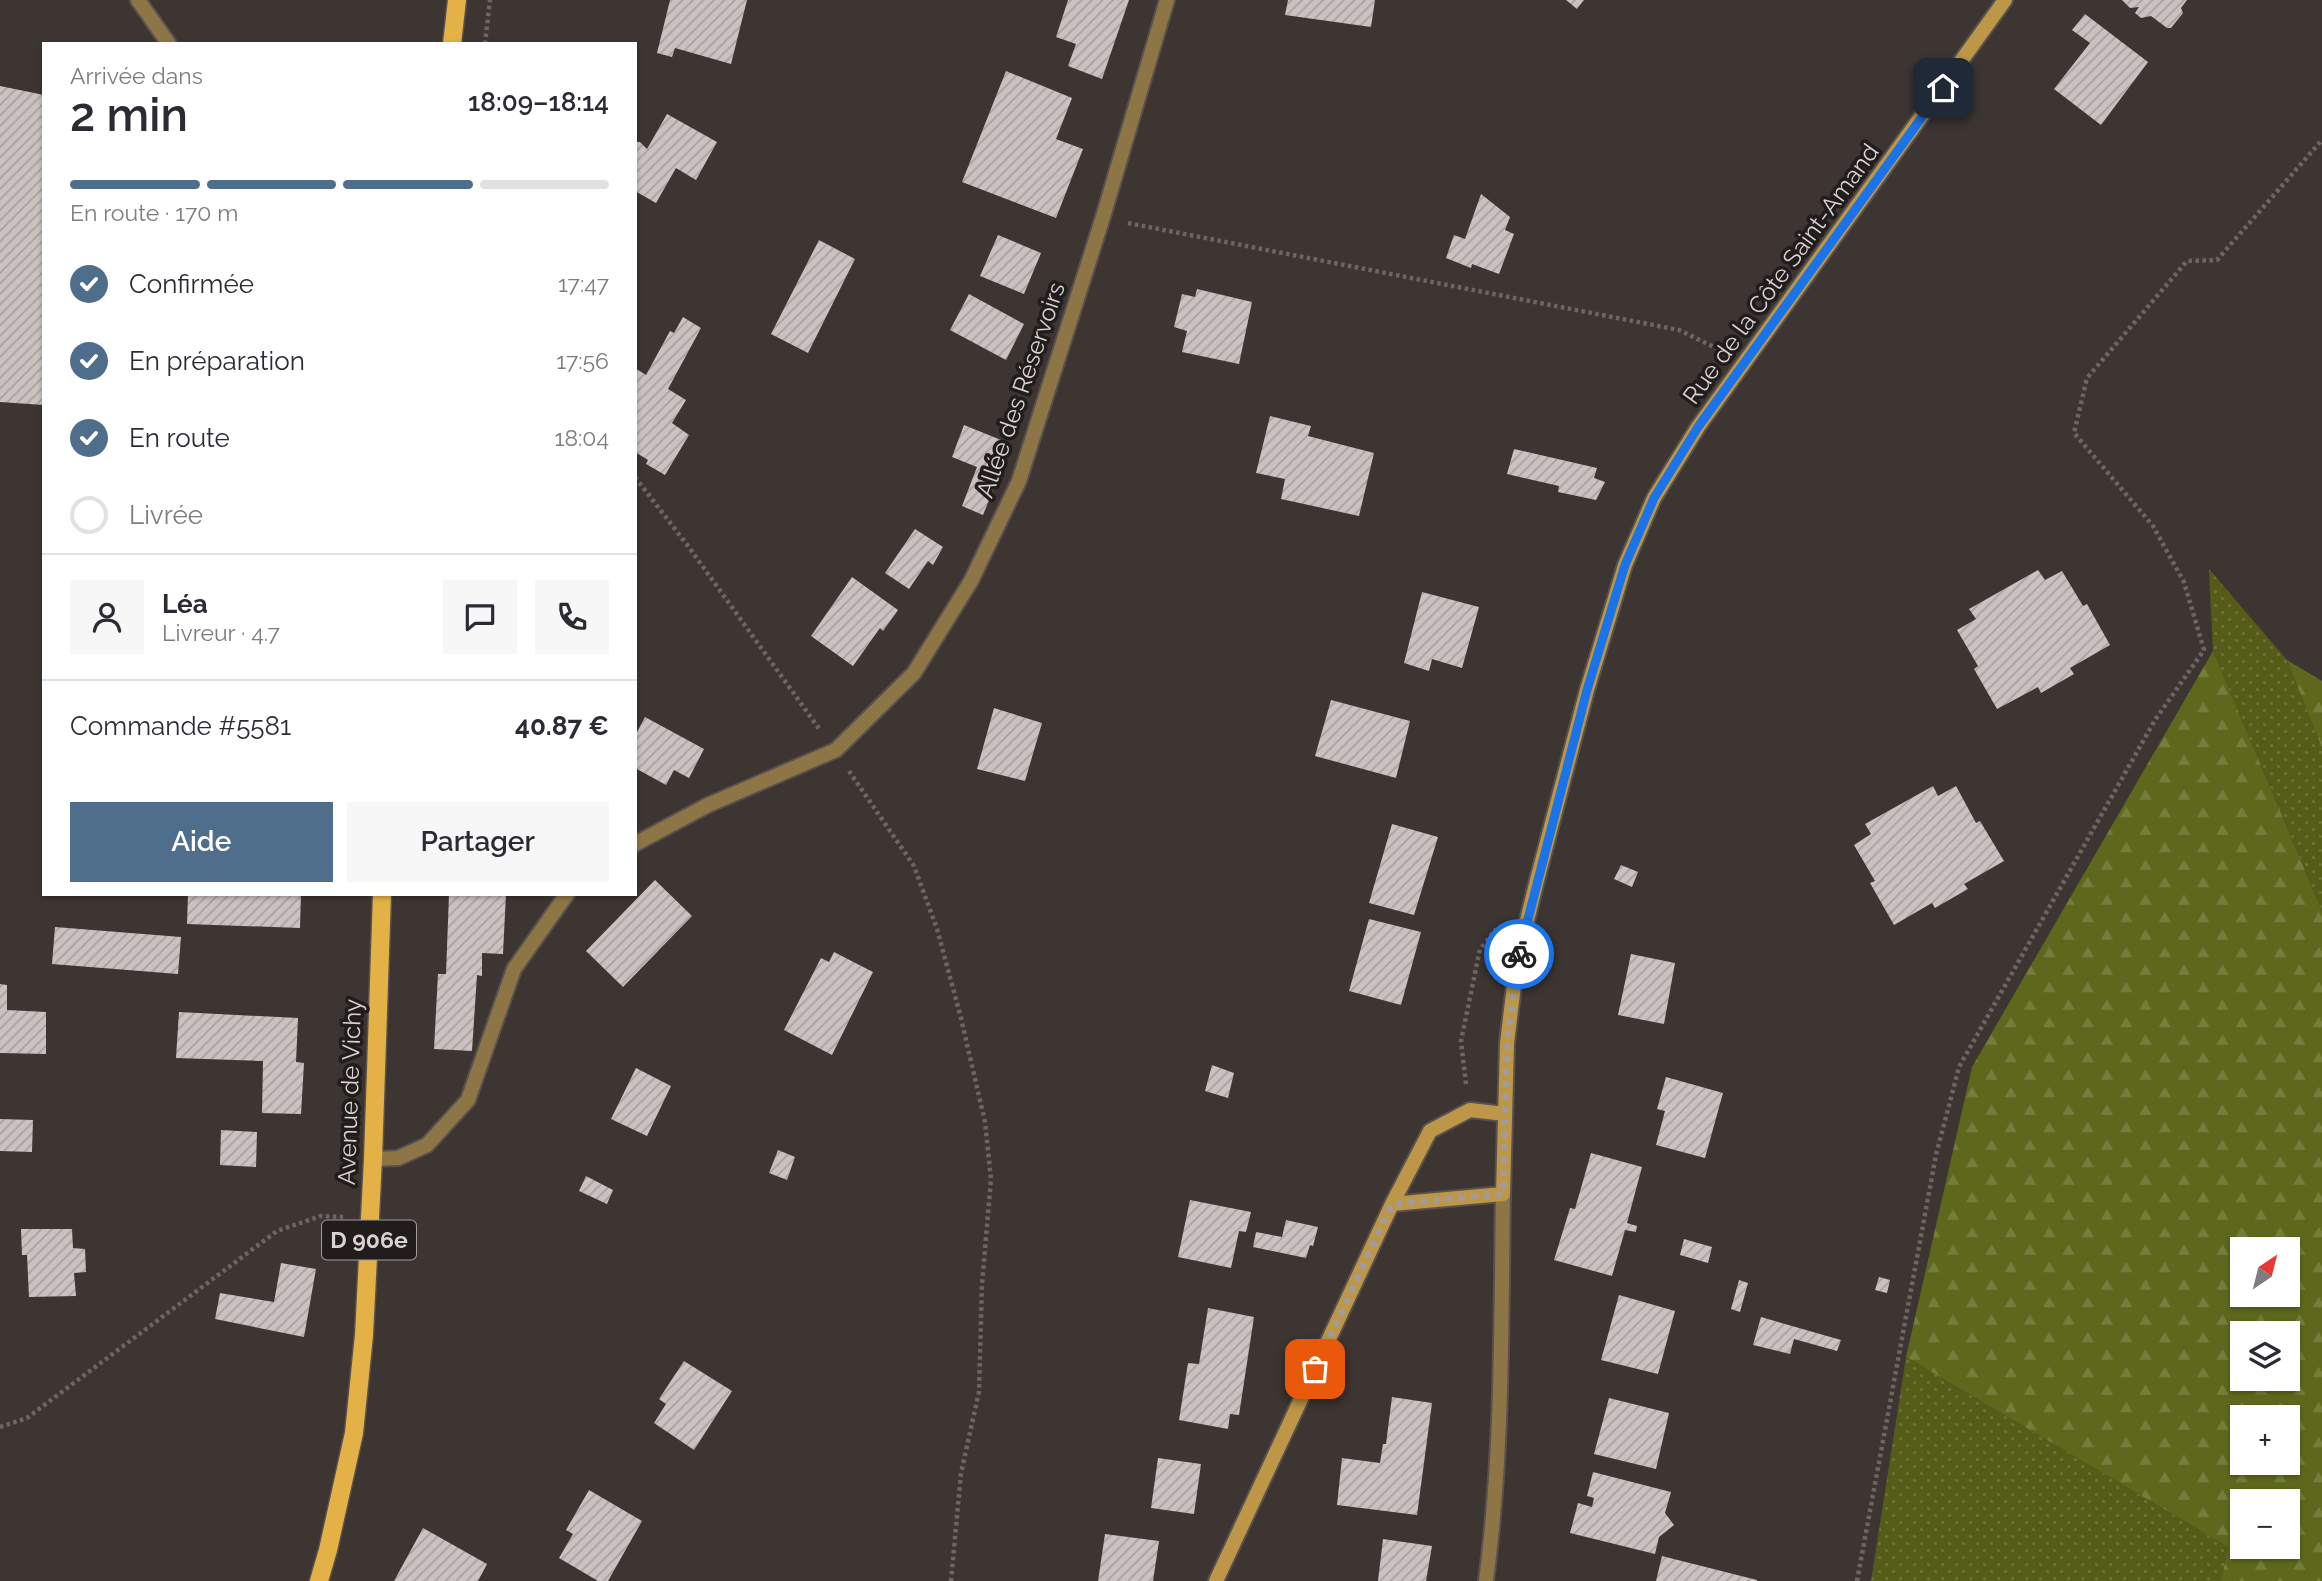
<!DOCTYPE html>
<html lang="fr">
<meta charset="utf-8">
<style>
:root{--surface:#fff;--page:#f7f7f7;--text:#2b2b33;--muted:#7c7c81;--line:#e1e1e2;--accent:#4e6e8c}
body{margin:0;font-family:Raleway,sans-serif;background:var(--page);color:var(--text);height:100vh;display:flex;flex-direction:column;font-size:26px;white-space:nowrap}
*{box-sizing:border-box;margin:0}
p{font-size:23px;color:var(--muted)}
.icon{flex:none;width:38px;height:38px;fill:none;stroke:currentColor;stroke-width:2;stroke-linecap:round;stroke-linejoin:round}
.map{position:relative;flex:1;overflow:hidden}
.drawer{position:absolute;left:42px;top:42px;width:595px;height:854px;display:flex;flex-direction:column;background:var(--surface);border-radius:0px;box-shadow:0 2px 5px #0004}
.drawer>*{flex:none}
.needle{width:46px;rotate:35deg}
.tools{position:absolute;left:2230px;top:1237px;display:grid;gap:14px}
.tools a{display:grid;place-items:center;width:70px;height:70px;border-radius:0px;background:var(--surface);box-shadow:0 2px 5px #0004;font-size:35px}
.pin{position:absolute;display:grid;place-items:center;width:60px;height:60px;color:#fff;margin:-30px;border-radius:14px;box-shadow:0 4px 10px #0006}
.courier{position:absolute;display:grid;place-items:center;width:70px;height:70px;margin:-35px;border:5px solid #1a73e8;border-radius:50%;background:#fff;color:#222;box-shadow:0 2px 9px #0007}
.overview em{font-style:normal;font-weight:600}
.overview div{display:flex;flex-direction:column-reverse}
.overview{display:flex;align-items:center;justify-content:space-between;height:119px;padding:0 28px}
h1{font-size:46px;font-weight:600;line-height:52px}
.bar{display:grid;grid-template-columns:repeat(4,1fr);gap:10px 7px;align-content:center;height:84px;padding:0 28px}
.bar i{height:9px;border-radius:5px;background:var(--line)}
.bar .current{background:var(--accent)}
.bar p{grid-column:span 4}
.line{display:flex;align-items:center;gap:18px;padding:0 28px;border-top:2px solid var(--line)}
.line div{flex:1}
.round{display:grid;place-items:center;flex:none;width:74px;height:74px;border-radius:0px;background:var(--page)}
ol{padding:0 28px;list-style:none}
li{display:flex;align-items:center;gap:21px;height:77px}
li p{margin-inline-start:auto}
li .icon{padding:7px;border-radius:50%;background:var(--accent);color:#fff;stroke-width:4}
li:last-child{color:var(--muted)}
li i{width:38px;height:38px;border:4px solid var(--line);border-radius:50%}
.primary-button{display:flex;gap:14px;margin-top:auto;padding:14px 28px}
.primary-button a{flex:1;height:80px;border-radius:0px;background:var(--accent);color:#fff;font-size:28px;font-weight:600;line-height:80px;text-align:center}
.primary-button a+a{background:var(--page);color:var(--text)}
.map>svg:first-child{display:block}
.grass{fill:url(#grass-dots)}
.forest{fill:url(#forest-firs);fill-rule:evenodd}
.building{fill:url(#building-hatch)}
.lines{fill:none;stroke-linecap:round;stroke-linejoin:round}
.service-casing{stroke:#58514e;stroke-width:18}
.minor-casing{stroke:#58514e;stroke-width:18}
.tertiary-casing{stroke:#58514e;stroke-width:18}
.secondary-casing{stroke:#58514e;stroke-width:18}
.primary-casing{stroke:#58514e;stroke-width:21}
.path{stroke:#6d6663;stroke-width:4.5;stroke-dasharray:3.5 3.5;stroke-linecap:butt}
.service{stroke:#8d7546;stroke-width:14}
.minor{stroke:#8d7546;stroke-width:14}
.tertiary{stroke:#8d7546;stroke-width:14}
.secondary{stroke:#bd9747;stroke-width:14}
.primary{stroke:#e3b145;stroke-width:18}
.done{stroke:#a19c99;stroke-width:7;stroke-dasharray:0 12.6}
.route{stroke:#1a73e8;stroke-width:9}
.labels{text-anchor:middle;stroke-width:7;stroke-linejoin:round;paint-order:stroke}
.shield{fill:#201d1c;stroke:#a19c9b;stroke-width:2}
.shield-label{font-size:23px;font-weight:bold;fill:#d8d3d1}
.street-label{font-size:24px;fill:#d8d3d1;stroke:#201d1c}
</style>
<div class="map">
<svg width="2322" height="1581" viewBox="0 0 2322 1581">
<defs>
<pattern id="grass-dots" width="8" height="8" patternUnits="userSpaceOnUse" patternTransform="scale(1.75)"><rect width="8" height="8" fill="#545c17"/><path d="M2 2h.1M6 6h.1" fill="none" stroke="#6c7238" stroke-width="1.8" stroke-linecap="round"/></pattern>
<pattern id="forest-firs" width="22" height="20" patternUnits="userSpaceOnUse" patternTransform="scale(1.75)"><rect width="22" height="20" fill="#5e681c"/><path d="M5 1l3.5 6h-7zM16 11l3.5 6h-7z" fill="#747d3c"/></pattern>
<pattern id="building-hatch" width="6" height="6" patternUnits="userSpaceOnUse" patternTransform="scale(1.75)"><rect width="6" height="6" fill="#cbc1c1"/><path d="M-1 1l2-2M0 6l6-6M5 7l2-2" fill="none" stroke="#a8a0a0"/></pattern>
</defs>
<rect width="100%" height="100%" fill="#3c3531"/>
<path class="grass" d="M 2209,569 L 2287,660 L 2322,748 L 2322,911 L 2213,651 Z
M 1906,1357 L 2228,1547 L 2221,1581 L 1871,1581 Z"/>
<path class="forest" d="M 2213,651 L 2322,911 L 2322,1581 L 2221,1581 L 2228,1547 L 1906,1357 L 1972,1067 ZM 2242,1250 L 2287,1250 L 2287,1295 L 2242,1295 ZM 2242,1334 L 2287,1334 L 2287,1379 L 2242,1379 ZM 2242,1418 L 2287,1418 L 2287,1463 L 2242,1463 ZM 2242,1502 L 2287,1502 L 2287,1547 L 2242,1547 Z
M 2287,660 L 2322,681 L 2322,748 Z"/>
<path class="building" d="M 670,0 L 747,0 L 731,64 L 675,48 L 672,57 L 657,53 Z
M 1068,0 L 1129,0 L 1102,79 L 1068,66 L 1076,44 L 1056,37 Z
M 1288,0 L 1375,0 L 1371,27 L 1285,15 Z
M 1566,0 L 1584,0 L 1577,9 Z
M 2122,0 L 2187,0 L 2181,8 L 2183,13 L 2171,28 L 2167,28 L 2151,16 L 2141,18 L 2135,13 L 2139,7 L 2130,8 Z
M 2085,14 L 2148,62 L 2101,125 L 2054,89 L 2090,43 L 2072,30 Z
M 1006,71 L 1072,98 L 1056,139 L 1083,149 L 1056,218 L 962,182 Z
M 0,86 L 44,95 L 44,405 L 0,402 Z
M 667,114 L 717,142 L 696,180 L 676,168 L 656,203 L 635,191 L 635,142 L 640,142 L 647,149 Z
M 1481,194 L 1510,217 L 1505,230 L 1514,234 L 1499,274 L 1472,264 L 1471,268 L 1446,258 L 1454,235 L 1465,239 Z
M 998,235 L 1041,253 L 1024,294 L 980,276 Z
M 819,240 L 855,259 L 808,353 L 771,334 Z
M 1197,289 L 1252,302 L 1239,364 L 1182,352 L 1187,331 L 1174,327 L 1182,294 L 1195,297 Z
M 969,294 L 1024,324 L 1006,360 L 950,330 Z
M 683,317 L 701,328 L 668,389 L 686,400 L 672,423 L 689,435 L 665,475 L 646,464 L 648,460 L 635,452 L 635,368 L 646,375 L 670,331 L 674,333 Z
M 1270,416 L 1311,426 L 1308,436 L 1374,453 L 1359,516 L 1281,499 L 1285,479 L 1256,473 Z
M 964,425 L 1001,440 L 999,445 L 1010,449 L 983,515 L 962,506 L 977,467 L 952,457 Z
M 1514,449 L 1597,468 L 1594,478 L 1605,482 L 1596,500 L 1558,492 L 1559,486 L 1507,474 Z
M 915,529 L 943,547 L 933,565 L 928,561 L 909,589 L 885,573 Z
M 2038,570 L 2045,580 L 2062,571 L 2083,606 L 2087,604 L 2110,645 L 2070,668 L 2074,674 L 2041,693 L 2038,687 L 1997,709 L 1974,669 L 1978,666 L 1957,630 L 1976,619 L 1969,609 Z
M 852,577 L 898,610 L 883,631 L 880,628 L 853,666 L 811,636 Z
M 1422,592 L 1479,607 L 1462,668 L 1432,659 L 1429,671 L 1404,663 Z
M 1331,700 L 1410,721 L 1396,778 L 1315,756 Z
M 994,708 L 1042,723 L 1025,781 L 977,769 Z
M 645,717 L 704,749 L 689,778 L 674,770 L 666,785 L 635,768 L 635,736 Z
M 1933,786 L 1938,796 L 1956,786 L 1976,823 L 1980,821 L 2004,861 L 1964,884 L 1968,889 L 1935,908 L 1932,903 L 1894,925 L 1870,883 L 1875,881 L 1854,845 L 1871,834 L 1865,824 Z
M 1392,824 L 1438,837 L 1414,915 L 1369,903 Z
M 1621,865 L 1638,872 L 1632,887 L 1614,879 Z
M 655,880 L 692,916 L 623,987 L 586,951 Z
M 188,894 L 301,894 L 300,928 L 187,924 Z
M 449,894 L 506,894 L 503,954 L 482,953 L 482,976 L 477,975 L 472,1051 L 434,1049 L 438,974 L 446,974 Z
M 1369,919 L 1421,932 L 1401,1005 L 1349,991 Z
M 55,927 L 181,937 L 178,974 L 52,964 Z
M 834,952 L 873,972 L 832,1055 L 784,1030 L 821,958 L 829,962 Z
M 1631,954 L 1675,963 L 1664,1024 L 1618,1015 Z
M 0,984 L 7,985 L 7,1010 L 46,1012 L 46,1054 L 0,1053 Z
M 179,1012 L 298,1018 L 296,1062 L 304,1063 L 301,1114 L 262,1113 L 263,1061 L 176,1058 Z
M 1212,1065 L 1234,1073 L 1228,1098 L 1205,1091 Z
M 636,1068 L 671,1086 L 647,1136 L 611,1119 Z
M 1666,1077 L 1723,1093 L 1705,1158 L 1656,1145 L 1665,1111 L 1657,1109 Z
M 0,1119 L 33,1120 L 32,1152 L 0,1151 Z
M 221,1130 L 257,1132 L 256,1167 L 220,1165 Z
M 778,1150 L 795,1157 L 787,1180 L 769,1173 Z
M 1591,1153 L 1642,1167 L 1627,1223 L 1637,1226 L 1636,1232 L 1625,1230 L 1612,1276 L 1554,1260 L 1570,1208 L 1575,1209 Z
M 586,1176 L 613,1190 L 607,1204 L 579,1191 Z
M 1190,1200 L 1251,1212 L 1246,1232 L 1239,1231 L 1231,1268 L 1178,1257 Z
M 1286,1220 L 1318,1227 L 1313,1246 L 1310,1245 L 1306,1258 L 1253,1247 L 1256,1232 L 1282,1237 Z
M 21,1229 L 72,1229 L 73,1248 L 85,1249 L 86,1272 L 74,1273 L 76,1296 L 29,1297 L 27,1255 L 22,1255 Z
M 1684,1239 L 1712,1247 L 1708,1263 L 1680,1255 Z
M 281,1263 L 316,1269 L 304,1337 L 215,1319 L 220,1293 L 274,1302 Z
M 1879,1277 L 1890,1280 L 1887,1293 L 1875,1290 Z
M 1739,1280 L 1748,1283 L 1740,1312 L 1731,1309 Z
M 1619,1295 L 1675,1311 L 1658,1374 L 1601,1360 Z
M 1208,1308 L 1254,1317 L 1239,1415 L 1230,1414 L 1228,1429 L 1179,1420 L 1188,1363 L 1199,1364 Z
M 1761,1317 L 1841,1340 L 1837,1351 L 1794,1339 L 1790,1354 L 1753,1345 Z
M 684,1361 L 732,1391 L 694,1450 L 654,1423 L 666,1404 L 659,1399 Z
M 1392,1397 L 1432,1403 L 1417,1515 L 1337,1505 L 1342,1458 L 1380,1463 L 1383,1444 L 1386,1444 Z
M 1609,1398 L 1669,1413 L 1656,1469 L 1594,1454 Z
M 1158,1458 L 1201,1464 L 1194,1514 L 1151,1508 Z
M 1593,1472 L 1671,1492 L 1665,1513 L 1674,1525 L 1659,1537 L 1655,1554 L 1570,1533 L 1578,1503 L 1592,1507 L 1594,1498 L 1587,1496 Z
M 589,1490 L 642,1521 L 608,1581 L 598,1581 L 559,1558 L 573,1534 L 566,1530 Z
M 423,1528 L 487,1564 L 478,1581 L 394,1581 Z
M 1105,1534 L 1159,1541 L 1153,1581 L 1098,1581 Z
M 1383,1539 L 1432,1546 L 1426,1581 L 1378,1581 Z
M 1662,1556 L 1757,1580 L 1757,1581 L 1656,1581 Z"/>
<g class="lines">
<g class="service-casing">
<path id="service" d="M 138,0 L 169,44"/>
</g>
<g class="minor-casing">
<path id="minor" d="M 635,844 L 708,805 L 836,750 L 914,673 L 971,581 L 1019,481 L 1103,217 L 1167,0
M 373,1159 L 398,1158 L 427,1145 L 468,1100 L 514,969 L 567,894"/>
</g>
<g class="tertiary-casing">
<path id="tertiary" d="M 1486,1581 C 1503,1452 1501,1324 1503,1194"/>
</g>
<g class="secondary-casing">
<path id="secondary" d="M 1392,1204 L 1503,1194 L 1507,1043 L 1517,961 L 1537,880 L 1587,690 L 1625,565 L 1654,498 L 1698,427 L 2005,0
M 1216,1581 L 1392,1204 L 1430,1131 L 1470,1110 L 1505,1114"/>
</g>
<g class="primary-casing">
<path id="primary" d="M 452,44 L 457,0
M 319,1581 L 328,1550 L 354,1433 L 364,1335 L 373,1159 L 382,894"/>
</g>
<path class="path" d="M 485,44 L 490,0
M 1128,223 L 1679,330 L 1720,350
M 635,477 L 688,546 L 820,730
M 849,771 L 914,866 L 937,929 L 961,1018 L 985,1122 L 991,1179 L 982,1284 L 979,1392 L 961,1473 L 951,1581
M 1466,1084 L 1461,1041 L 1480,949 L 1496,929
M 0,1427 L 27,1418 L 277,1231 L 321,1216 L 343,1217
M 1857,1581 L 1936,1155 L 1959,1067 L 2155,720 L 2204,650 L 2184,582 L 2153,526 L 2074,433 L 2087,378 L 2187,261 L 2217,260 L 2322,140"/>
<use href="#service" class="service"/>
<use href="#minor" class="minor"/>
<use href="#tertiary" class="tertiary"/>
<use href="#secondary" class="secondary"/>
<use href="#primary" class="primary"/>
</g>
<g class="lines">
<path class="done" d="M 1315,1369 L 1392,1204 L 1503,1194 L 1507,1043 L 1519,954"/>
<path class="route" d="M 1519,954 L 1587,690 L 1625,565 L 1654,498 L 1698,427 L 1943,88"/>
</g>
<g class="labels">
<rect class="shield" x="322" y="1220.5" width="94" height="39" rx="5"/>
<g class="shield-label">
<text x="369" y="1248">D 906e</text>
</g>
<g class="street-label">
<text transform="translate(1781 274) rotate(-54)" y="8">Rue de la Côte Saint-Amand</text>
<text transform="translate(1021 390) rotate(-71)" y="8">Allée des Réservoirs</text>
<text transform="translate(350 1092) rotate(-88)" y="8">Avenue de Vichy</text>
</g>
</g>
</svg>
<div class="tools">
<a><svg class="needle" viewBox="-14 -14 28 28"><path d="M0-13l5 13h-10z" fill="#e53935"/><path d="M0 13l5-13h-10z" fill="#7c7c81"/></svg></a>
<a><svg class="icon" aria-label="layers" viewBox="0 0 24 24"><path d="M12 4l9 5-9 5-9-5zM3 14l9 5 9-5"/></svg></a>
<a>+</a>
<a>−</a>
</div>
<div class="pin" style="left:1315px;top:1369px;background:#ea580c"><svg class="icon" aria-label="bag" viewBox="0 0 24 24"><path d="M5 8h14l-1 12H6zM9 8a3 3 0 0 1 6 0"/></svg></div>
<div class="pin" style="left:1943px;top:88px;background:#1f2937"><svg class="icon" aria-label="home" viewBox="0 0 24 24"><path d="M3 11l9-7 9 7M6 9v11h12V9"/></svg></div>
<div class="courier" style="left:1519px;top:954px"><svg class="icon" aria-label="bike" viewBox="0 0 24 24"><circle cx="6" cy="16" r="4"/><circle cx="18" cy="16" r="4"/><path d="M6 16l4-8h5l3 8M10 8l3 8H6M13 5h3"/></svg></div>
<section class="drawer">
<div class="overview"><div><h1>2 min</h1><p>Arrivée dans</p></div><em>18:09–18:14</em></div>
<div class="bar"><i class="current"></i><i class="current"></i><i class="current"></i><i></i><p>En route · 170 m</p></div>
<ol>
<li><svg class="icon" aria-label="check" viewBox="0 0 24 24"><path d="M5 12l5 5 9-10"/></svg>Confirmée<p>17:47</p></li>
<li><svg class="icon" aria-label="check" viewBox="0 0 24 24"><path d="M5 12l5 5 9-10"/></svg>En préparation<p>17:56</p></li>
<li><svg class="icon" aria-label="check" viewBox="0 0 24 24"><path d="M5 12l5 5 9-10"/></svg>En route<p>18:04</p></li>
<li><i></i>Livrée</li>
</ol>
<div class="line" style="height:126px"><a class="round"><svg class="icon" aria-label="person" viewBox="0 0 24 24"><circle cx="12" cy="8" r="4"/><path d="M4 21q1-7 8-7t8 7"/></svg></a><div><b>Léa</b><p>Livreur · 4.7</p></div><a class="round"><svg class="icon" aria-label="chat" viewBox="0 0 24 24"><path d="M4 5h16v11H9l-5 4z"/></svg></a><a class="round"><svg class="icon" aria-label="phone" viewBox="0 0 24 24"><path d="M5 4h4l2 5-3 2q2 4 5 5l2-3 5 2v4C11 20 4 13 5 4z"/></svg></a></div>
<div class="line" style="height:91px"><div>Commande #5581</div><b>40.87 €</b></div>
<div class="primary-button"><a>Aide</a><a>Partager</a></div>
</section>
</div>
